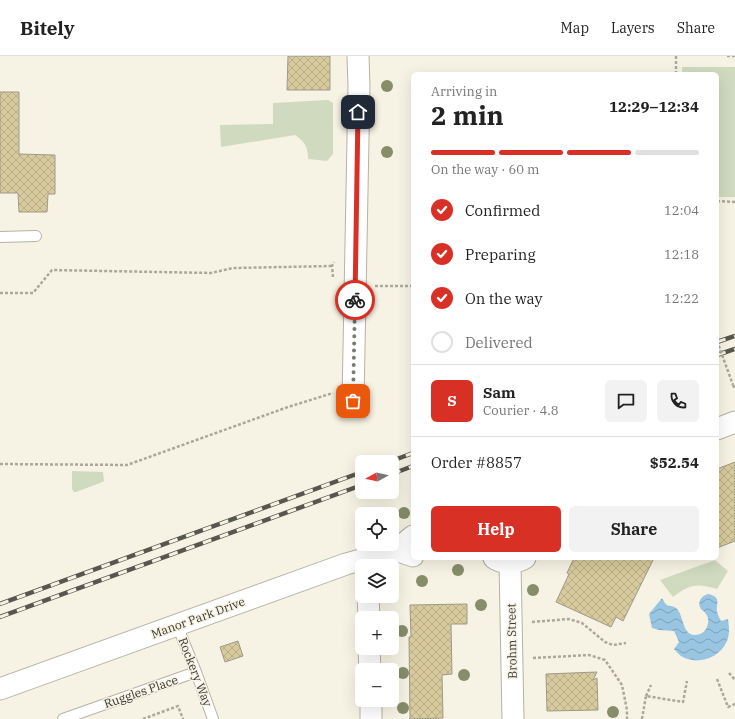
<!DOCTYPE html>
<meta charset="utf-8">
<style>
:root{--surface:#fff;--page:#f2f2f2;--text:#222;--muted:#767676;--line:#e0e0e0;--accent:#d93025}
body{margin:0;font-family:"IBM Plex Serif",serif;background:var(--page);color:var(--text);height:100vh;display:flex;flex-direction:column;font-size:15px;white-space:nowrap}
*{box-sizing:border-box;margin:0}
p{font-size:13px;color:var(--muted)}
.icon{flex:none;width:22px;height:22px;fill:none;stroke:currentColor;stroke-width:2;stroke-linecap:round;stroke-linejoin:round}
.map{position:relative;flex:1;overflow:hidden}
.panel{position:absolute;left:411px;top:16px;width:308px;height:488px;display:flex;flex-direction:column;background:var(--surface);border-radius:6px;box-shadow:0 4px 16px #0002}
.panel>*{flex:none}
.needle{width:26px;rotate:262deg}
.controls{position:absolute;left:355px;top:399px;display:grid;gap:8px}
.controls a{display:grid;place-items:center;width:44px;height:44px;border-radius:6px;background:var(--surface);box-shadow:0 4px 16px #0002;font-size:20px}
.pin{position:absolute;display:grid;place-items:center;width:34px;height:34px;color:#fff;margin:-17px;border-radius:8px;box-shadow:0 2px 6px #0006}
.courier{position:absolute;display:grid;place-items:center;width:40px;height:40px;margin:-20px;border:3px solid #d93025;border-radius:50%;background:#fff;color:#222;box-shadow:0 1px 5px #0007}
.overview em{font-style:normal;font-weight:700}
.overview div{display:flex;flex-direction:column-reverse}
.overview{display:flex;align-items:center;justify-content:space-between;height:68px;padding:0 20px}
h1{font-size:26px;font-weight:700;line-height:30px}
.bar{display:grid;grid-template-columns:repeat(4,1fr);gap:6px 4px;align-content:center;height:48px;padding:0 20px}
.bar i{height:5px;border-radius:3px;background:var(--line)}
.bar .selected{background:var(--accent)}
.bar p{grid-column:span 4}
.line{display:flex;align-items:center;gap:10px;padding:0 20px;border-top:1px solid var(--line)}
.line div{flex:1}
.round{display:grid;place-items:center;flex:none;width:42px;height:42px;border-radius:6px;background:var(--page)}
ol{padding:0 20px;list-style:none}
li{display:flex;align-items:center;gap:12px;height:44px}
li p{margin-inline-start:auto}
li .icon{padding:4px;border-radius:50%;background:var(--accent);color:#fff;stroke-width:4}
li:last-child{color:var(--muted)}
li i{width:22px;height:22px;border:2px solid var(--line);border-radius:50%}
.cta{display:flex;gap:8px;margin-top:auto;padding:8px 20px}
.cta a{flex:1;height:46px;border-radius:6px;background:var(--accent);color:#fff;font-size:16px;font-weight:700;line-height:46px;text-align:center}
.cta a+a{background:var(--page);color:var(--text)}
header{display:flex;align-items:center;gap:24px;box-sizing:border-box;height:56px;padding:0 20px;background:var(--surface);border-bottom:1px solid var(--line)}
header strong{font-size:19px}
nav{display:flex;gap:22px;margin-inline-start:auto;font-size:14px}
.map>svg:first-child{display:block}
.grass{fill:#d0dabf}
.water{fill:url(#water-waves)}
.building{fill:url(#building-cross-hatch);stroke:#9e9a8b}
.lines{fill:none;stroke-linecap:round;stroke-linejoin:round}
.lane-casing{stroke:#b6b2a4;stroke-width:12}
.street-casing{stroke:#b6b2a4;stroke-width:23}
.path{stroke:#aaa79c;stroke-width:2.5;stroke-dasharray:3 2;stroke-linecap:butt}
.lane{stroke:#fff;stroke-width:10}
.street{stroke:#fff;stroke-width:21}
.rail-casing{stroke:#58574f;stroke-width:4.5}
.rail{stroke:#f7f3e4;stroke-width:3;stroke-dasharray:9;stroke-linecap:butt}
.path-bridge{stroke:#aaa79c;stroke-width:2.5;stroke-dasharray:3 2;stroke-linecap:butt}
.tree{fill:#878d69}
.done{stroke:#7c7970;stroke-width:4;stroke-dasharray:0 7.2}
.route{stroke:#d93025;stroke-width:5}
.labels{text-anchor:middle;stroke-width:3;stroke-linejoin:round;paint-order:stroke}
.street-label{font-size:12px;fill:#393832;stroke:#f7f3e4}
</style>
<header>
<strong>Bitely</strong>
<nav><a>Map</a><a>Layers</a><a>Share</a></nav>
</header>
<div class="map">
<svg width="735" height="663" viewBox="0 0 735 663">
<defs>
<pattern id="water-waves" width="16" height="10" patternUnits="userSpaceOnUse"><rect width="16" height="10" fill="#98c6e2"/><path d="M0 5q4-4 8 0t8 0" fill="none" stroke="#7da2b8"/></pattern>
<pattern id="building-cross-hatch" width="8" height="8" patternUnits="userSpaceOnUse"><rect width="8" height="8" fill="#d7ca9c"/><path d="M0 0l8 8M0 8l8-8" fill="none" stroke="#b9ae87"/></pattern>
</defs>
<rect width="100%" height="100%" fill="#f7f3e4"/>
<path class="grass" d="M 682,11 L 735,11 L 735,141 L 717,141 L 717,18 L 682,18 Z
M 328,44 L 333,47 L 333,98 L 327,105 L 308,103 C 308,91 305,86 295,79 L 221,91 L 220,69 L 273,68 L 273,47 Z
M 72,415 L 103,416 L 104,425 L 100,427 L 76,436 L 74,436 L 72,433 Z
M 715,504 L 728,515 L 717,533 C 697,527 690,528 673,541 L 660,524 Z"/>
<path class="water" d="M 708,538 C 722,541 716,547 717,556 C 718,559 720,563 721,565 L 728,563 C 729,570 730,578 727,585 C 720,602 697,610 681,600 C 678,598 676,595 674,593 L 679,586 L 674,575 L 659,574 L 652,572 L 649,558 L 662,542 C 668,554 669,547 676,552 C 685,559 681,584 700,578 C 707,576 711,564 706,558 C 705,556 703,555 702,554 C 696,547 701,540 708,538 Z"/>
<path class="building" d="M 288,0 L 330,0 L 330,34 L 287,34 Z
M 0,36 L 19,36 L 19,98 L 55,99 L 55,138 L 48,138 L 47,156 L 19,156 L 18,137 L 0,137 Z
M 735,406 L 735,485 L 717,492 L 717,413 Z
M 574,502 L 654,502 L 623,565 L 616,561 L 611,571 L 556,546 L 569,518 L 567,517 Z
M 467,548 L 467,568 L 451,568 L 452,618 L 442,619 L 443,662 L 410,663 L 409,581 L 411,581 L 410,549 Z
M 238,585 L 243,600 L 225,606 L 220,591 Z
M 597,616 L 593,624 L 597,622 L 598,654 L 547,655 L 546,618 Z"/>
<g class="lines">
<g class="lane-casing">
<path id="lane" d="M 0,181 L 36,180
M 177,569 L 196,616 L 213,663
M 63,663 L 196,616"/>
</g>
<g class="street-casing">
<path id="street" d="M 353,345 L 359,30 L 358,0
M 717,373 L 735,366
M 413,480 L 396,494 L 413,500
M 494,502 C 502,508 516,508 525,502
M 510,507 L 513,663
M 368,540 L 369,562
M 369,592 L 370,614
M 0,633 L 346,508 L 396,494
M 371,644 L 371,663"/>
</g>
<path class="path" d="M 727,0 L 735,0
M 676,18 L 676,0
M 717,145 L 735,146
M 333,221 L 332,210 L 334,206
M 375,230 L 413,230
M 0,237 L 33,237 L 52,214 L 211,217 L 233,212 L 332,210
M 733,329 L 735,333
M 0,408 L 127,409 L 288,351 L 333,337
M 532,566 L 569,563 L 582,567 L 605,586 L 613,589 L 626,587
M 533,602 L 589,599 L 605,604 L 622,629 L 627,654 L 627,663
M 729,617 L 735,624
M 717,623 L 728,651 L 735,648
M 646,640 L 651,629
M 143,663 L 178,650 L 183,663
M 642,663 L 646,640 L 683,646 L 687,625"/>
<use href="#lane" class="lane"/>
<use href="#street" class="street"/>
<g class="rail-casing">
<path id="rail" d="M 717,286 L 735,280
M 717,299 L 735,293
M 389,406 L 413,397
M 392,418 L 413,410
M 0,548 L 362,416
M 0,561 L 362,429"/>
</g>
<use href="#rail" class="rail"/>
<path class="path-bridge" d="M 717,285 L 733,329"/>
</g>
<g class="tree">
<circle cx="387" cy="30" r="6"/>
<circle cx="387" cy="96" r="6"/>
<circle cx="404" cy="457" r="6"/>
<circle cx="458" cy="514" r="6"/>
<circle cx="422" cy="525" r="6"/>
<circle cx="533" cy="534" r="6"/>
<circle cx="481" cy="549" r="6"/>
<circle cx="402" cy="575" r="6"/>
<circle cx="403" cy="617" r="6"/>
<circle cx="464" cy="619" r="6"/>
<circle cx="403" cy="652" r="6"/>
<circle cx="613" cy="656" r="6"/>
</g>
<g class="lines">
<path class="done" d="M 353,345 L 355,244"/>
<path class="route" d="M 355,244 L 358,56"/>
</g>
<g class="labels">
<g class="street-label">
<text transform="translate(198 562) rotate(-20)" y="4">Manor Park Drive</text>
<text transform="translate(512 585) rotate(-91)" y="4">Brohm Street</text>
<text transform="translate(195 616) rotate(69)" y="4">Rockery Way</text>
<text transform="translate(141 636) rotate(-19)" y="4">Ruggles Place</text>
</g>
</g>
</svg>
<div class="controls">
<a><svg class="needle" viewBox="-14 -14 28 28"><path d="M0-13l5 13h-10z" fill="#e53935"/><path d="M0 13l5-13h-10z" fill="#767676"/></svg></a>
<a><svg class="icon" aria-label="locate" viewBox="0 0 24 24"><circle cx="12" cy="12" r="6"/><path d="M12 2v4M12 18v4M2 12h4M18 12h4"/></svg></a>
<a><svg class="icon" aria-label="layers" viewBox="0 0 24 24"><path d="M12 4l9 5-9 5-9-5zM3 14l9 5 9-5"/></svg></a>
<a>+</a>
<a>−</a>
</div>
<div class="pin" style="left:353px;top:345px;background:#ea580c"><svg class="icon" aria-label="bag" viewBox="0 0 24 24"><path d="M5 8h14l-1 12H6zM9 8a3 3 0 0 1 6 0"/></svg></div>
<div class="pin" style="left:358px;top:56px;background:#1f2937"><svg class="icon" aria-label="home" viewBox="0 0 24 24"><path d="M3 11l9-7 9 7M6 9v11h12V9"/></svg></div>
<div class="courier" style="left:355px;top:244px"><svg class="icon" aria-label="bike" viewBox="0 0 24 24"><circle cx="6" cy="16" r="4"/><circle cx="18" cy="16" r="4"/><path d="M6 16l4-8h5l3 8M10 8l3 8H6M13 5h3"/></svg></div>
<section class="panel">
<div class="overview"><div><h1>2 min</h1><p>Arriving in</p></div><em>12:29–12:34</em></div>
<div class="bar"><i class="selected"></i><i class="selected"></i><i class="selected"></i><i></i><p>On the way · 60 m</p></div>
<ol>
<li><svg class="icon" aria-label="check" viewBox="0 0 24 24"><path d="M5 12l5 5 9-10"/></svg>Confirmed<p>12:04</p></li>
<li><svg class="icon" aria-label="check" viewBox="0 0 24 24"><path d="M5 12l5 5 9-10"/></svg>Preparing<p>12:18</p></li>
<li><svg class="icon" aria-label="check" viewBox="0 0 24 24"><path d="M5 12l5 5 9-10"/></svg>On the way<p>12:22</p></li>
<li><i></i>Delivered</li>
</ol>
<div class="line" style="height:72px"><b class="round" style="background:var(--accent);color:#fff">S</b><div><b>Sam</b><p>Courier · 4.8</p></div><a class="round"><svg class="icon" aria-label="chat" viewBox="0 0 24 24"><path d="M4 5h16v11H9l-5 4z"/></svg></a><a class="round"><svg class="icon" aria-label="phone" viewBox="0 0 24 24"><path d="M5 4h4l2 5-3 2q2 4 5 5l2-3 5 2v4C11 20 4 13 5 4z"/></svg></a></div>
<div class="line" style="height:52px"><div>Order #8857</div><b>$52.54</b></div>
<div class="cta"><a>Help</a><a>Share</a></div>
</section>
</div>
